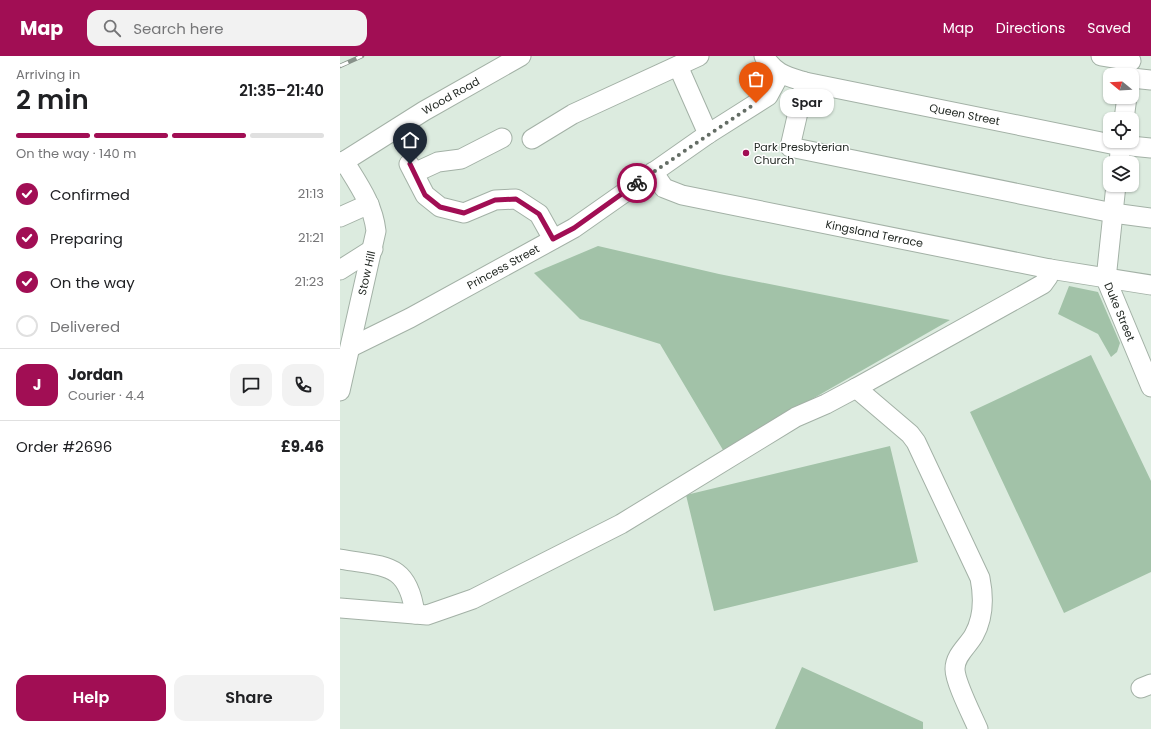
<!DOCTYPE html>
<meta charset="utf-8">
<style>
:root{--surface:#fff;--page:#f2f2f2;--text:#202124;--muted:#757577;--line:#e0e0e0;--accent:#a10e54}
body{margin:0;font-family:Poppins,sans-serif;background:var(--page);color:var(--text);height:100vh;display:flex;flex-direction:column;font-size:15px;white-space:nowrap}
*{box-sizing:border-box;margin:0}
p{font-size:13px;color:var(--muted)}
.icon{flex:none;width:22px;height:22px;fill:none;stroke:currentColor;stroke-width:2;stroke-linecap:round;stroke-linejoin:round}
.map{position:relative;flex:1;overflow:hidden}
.panel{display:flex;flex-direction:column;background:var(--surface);width:340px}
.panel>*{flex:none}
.needle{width:26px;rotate:288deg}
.fabs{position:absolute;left:763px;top:12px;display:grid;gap:8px}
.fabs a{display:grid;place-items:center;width:36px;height:36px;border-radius:8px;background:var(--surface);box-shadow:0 1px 3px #0004;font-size:20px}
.pin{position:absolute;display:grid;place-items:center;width:34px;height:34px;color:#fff;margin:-41px -17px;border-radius:50% 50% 50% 0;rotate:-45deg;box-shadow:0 0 4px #0007}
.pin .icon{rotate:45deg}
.courier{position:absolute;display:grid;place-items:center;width:40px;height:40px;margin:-20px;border:3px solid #a10e54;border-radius:50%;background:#fff;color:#222;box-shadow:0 1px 5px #0007}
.bubble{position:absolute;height:28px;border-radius:12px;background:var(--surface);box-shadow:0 1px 3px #0004;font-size:13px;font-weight:600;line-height:28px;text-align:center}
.summary em{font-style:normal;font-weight:600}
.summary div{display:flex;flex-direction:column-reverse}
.summary{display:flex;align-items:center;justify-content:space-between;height:68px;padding:0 16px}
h1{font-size:26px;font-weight:600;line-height:30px}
.bar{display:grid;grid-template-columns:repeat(4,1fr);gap:6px 4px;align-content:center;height:48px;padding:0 16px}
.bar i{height:5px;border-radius:3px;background:var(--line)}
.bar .current{background:var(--accent)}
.bar p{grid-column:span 4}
.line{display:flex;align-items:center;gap:10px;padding:0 16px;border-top:1px solid var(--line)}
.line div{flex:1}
.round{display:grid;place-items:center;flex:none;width:42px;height:42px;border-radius:12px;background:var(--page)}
ol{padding:0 16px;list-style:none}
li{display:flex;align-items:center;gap:12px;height:44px}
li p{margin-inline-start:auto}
li .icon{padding:4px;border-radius:50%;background:var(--accent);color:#fff;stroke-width:4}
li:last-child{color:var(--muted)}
li i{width:22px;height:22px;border:2px solid var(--line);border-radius:50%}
.cta{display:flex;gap:8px;margin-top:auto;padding:8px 16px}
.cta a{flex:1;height:46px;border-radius:12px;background:var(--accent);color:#fff;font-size:16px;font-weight:600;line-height:46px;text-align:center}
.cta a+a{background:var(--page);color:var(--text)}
header{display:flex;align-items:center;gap:24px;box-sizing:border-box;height:56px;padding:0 20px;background:var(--accent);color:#fff}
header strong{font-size:19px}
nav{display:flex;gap:22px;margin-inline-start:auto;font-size:14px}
.search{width:280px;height:36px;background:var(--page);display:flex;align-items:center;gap:10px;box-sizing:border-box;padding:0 14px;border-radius:12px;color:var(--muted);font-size:15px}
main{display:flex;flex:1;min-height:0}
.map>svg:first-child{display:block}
.green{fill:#a2c2a8}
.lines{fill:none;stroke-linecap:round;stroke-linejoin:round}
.minor-casing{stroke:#a3b1a6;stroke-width:21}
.minor{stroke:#fff;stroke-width:19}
.rail-casing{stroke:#879189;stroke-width:4.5}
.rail{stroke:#fff;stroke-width:3;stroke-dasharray:9;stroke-linecap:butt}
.done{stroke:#646d65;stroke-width:4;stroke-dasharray:0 7.2}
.route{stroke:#a10e54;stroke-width:5}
.poi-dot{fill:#a10e54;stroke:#fff;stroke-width:1.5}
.labels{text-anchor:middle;stroke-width:3;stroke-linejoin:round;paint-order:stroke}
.street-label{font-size:11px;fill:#232924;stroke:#fff}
.poi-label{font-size:11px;fill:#232924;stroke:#fff;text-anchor:start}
</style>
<header>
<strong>Map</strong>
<div class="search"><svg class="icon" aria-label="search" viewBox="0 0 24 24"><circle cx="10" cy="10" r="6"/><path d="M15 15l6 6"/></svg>Search here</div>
<nav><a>Map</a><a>Directions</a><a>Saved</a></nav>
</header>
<main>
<section class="panel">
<div class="summary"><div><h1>2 min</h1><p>Arriving in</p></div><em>21:35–21:40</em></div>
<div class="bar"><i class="current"></i><i class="current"></i><i class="current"></i><i></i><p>On the way · 140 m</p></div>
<ol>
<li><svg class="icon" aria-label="check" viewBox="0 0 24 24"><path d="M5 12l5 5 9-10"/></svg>Confirmed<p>21:13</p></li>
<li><svg class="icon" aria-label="check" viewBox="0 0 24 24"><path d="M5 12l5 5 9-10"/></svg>Preparing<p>21:21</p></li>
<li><svg class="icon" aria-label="check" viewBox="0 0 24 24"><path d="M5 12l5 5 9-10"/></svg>On the way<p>21:23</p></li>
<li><i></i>Delivered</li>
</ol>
<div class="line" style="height:72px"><b class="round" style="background:var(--accent);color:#fff">J</b><div><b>Jordan</b><p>Courier · 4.4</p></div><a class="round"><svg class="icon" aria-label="chat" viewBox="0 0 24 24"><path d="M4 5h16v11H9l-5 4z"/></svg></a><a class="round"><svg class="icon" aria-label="phone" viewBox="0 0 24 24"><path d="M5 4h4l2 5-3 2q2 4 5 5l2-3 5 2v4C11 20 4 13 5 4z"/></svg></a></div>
<div class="line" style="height:52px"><div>Order #2696</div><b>£9.46</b></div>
<div class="cta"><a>Help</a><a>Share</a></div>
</section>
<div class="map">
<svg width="811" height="673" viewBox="0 0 811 673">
<rect width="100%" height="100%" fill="#dcebdf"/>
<path class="green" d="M 258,190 L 379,218 L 610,264 L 383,394 L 320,288 L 240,263 L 194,217 Z
M 729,230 L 758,236 L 780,287 L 777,296 L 771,301 L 758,278 L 718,258 Z
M 751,299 L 811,425 L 811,516 L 724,557 L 630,356 Z
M 550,390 L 578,506 L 374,555 L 346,439 Z
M 462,611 L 583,666 L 583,673 L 435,673 Z"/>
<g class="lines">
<g class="minor-casing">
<g id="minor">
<path id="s1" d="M 424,0 C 435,18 446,20 465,26 L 771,88 L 811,92"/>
<path d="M 761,0 L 791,5"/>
<path d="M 338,10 L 368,78"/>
<path d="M 792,22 L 811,24"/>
<path d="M 465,26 L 450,91 L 773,157 L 811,162"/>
<path d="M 784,63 L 787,41"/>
<path d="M 192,83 L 233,58 L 359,0"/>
<path d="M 779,107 L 781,85"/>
<path id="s2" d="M 0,108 L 84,55 L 181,0"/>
<path d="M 69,108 L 85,139 L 100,151 L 124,157 L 155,144 L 176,143 L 199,158 L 213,183"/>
<path id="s3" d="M 313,116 L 324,132 L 342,139 L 710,213 L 811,229"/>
<path d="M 74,117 L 98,106 L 121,103 L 162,82"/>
<path id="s4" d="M 776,129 L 766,223 L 811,331"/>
<path d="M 0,161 L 29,148"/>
<path d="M 0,214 L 33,193"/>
<path id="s5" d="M 11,291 L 70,262 L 234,172 L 368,78 L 428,40 L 440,18"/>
<path id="s6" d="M 0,335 L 36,175 C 33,148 18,128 4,105"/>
<path d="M 0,503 C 45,511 68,506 75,558"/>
<path d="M 0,552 L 87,559 L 133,543 L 281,468 L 456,361 L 486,348 L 516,332"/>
<path d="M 801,632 L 811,628"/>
<path d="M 638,673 C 632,659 615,626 615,613 C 615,599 628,590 634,579 C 644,561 644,542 640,522 L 576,386 L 570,378 L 516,332 L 703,228 L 708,221 L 710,213"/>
</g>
</g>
<use href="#minor" class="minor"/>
<g class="rail-casing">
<path id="rail" d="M 0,10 L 22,0"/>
</g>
<use href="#rail" class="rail"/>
</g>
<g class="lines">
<path class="done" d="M 297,127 L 416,47"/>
<path class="route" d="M 70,108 L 85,139 L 100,151 L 124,157 L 155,144 L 176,143 L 199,158 L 213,183 L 234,172 L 297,127"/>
</g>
<circle class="poi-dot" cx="406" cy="97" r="4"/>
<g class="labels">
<g class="street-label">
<text dy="4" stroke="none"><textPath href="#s2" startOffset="130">Wood Road</textPath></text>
<text dy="4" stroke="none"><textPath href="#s1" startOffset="213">Queen Street</textPath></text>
<text dy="4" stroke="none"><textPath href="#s3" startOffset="235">Kingsland Terrace</textPath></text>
<text dy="4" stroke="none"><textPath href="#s5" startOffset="172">Princess Street</textPath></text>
<text dy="4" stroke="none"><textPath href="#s6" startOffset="121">Stow Hill</textPath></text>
<text dy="4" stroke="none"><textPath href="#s4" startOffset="130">Duke Street</textPath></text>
</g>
<g class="poi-label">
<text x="414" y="95">Park Presbyterian<tspan x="414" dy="13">Church</tspan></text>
</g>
</g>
</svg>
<div class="fabs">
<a><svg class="needle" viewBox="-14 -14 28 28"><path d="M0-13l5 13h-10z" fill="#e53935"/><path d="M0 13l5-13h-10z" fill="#757577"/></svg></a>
<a><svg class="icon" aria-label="locate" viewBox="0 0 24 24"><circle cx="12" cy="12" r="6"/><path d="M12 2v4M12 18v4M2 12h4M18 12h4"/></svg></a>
<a><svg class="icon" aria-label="layers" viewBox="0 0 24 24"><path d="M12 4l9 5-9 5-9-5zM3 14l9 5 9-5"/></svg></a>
</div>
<div class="pin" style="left:416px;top:47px;background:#ea580c"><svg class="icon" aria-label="bag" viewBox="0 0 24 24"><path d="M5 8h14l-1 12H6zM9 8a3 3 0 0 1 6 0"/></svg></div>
<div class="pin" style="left:70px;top:108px;background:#1f2937"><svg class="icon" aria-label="home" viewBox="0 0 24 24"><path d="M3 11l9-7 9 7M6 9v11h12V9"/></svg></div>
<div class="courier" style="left:297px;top:127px"><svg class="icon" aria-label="bike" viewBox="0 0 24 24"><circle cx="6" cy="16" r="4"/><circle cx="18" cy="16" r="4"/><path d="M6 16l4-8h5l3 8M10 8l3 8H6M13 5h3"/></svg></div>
<div class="bubble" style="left:440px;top:33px;width:54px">Spar</div>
</div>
</main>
